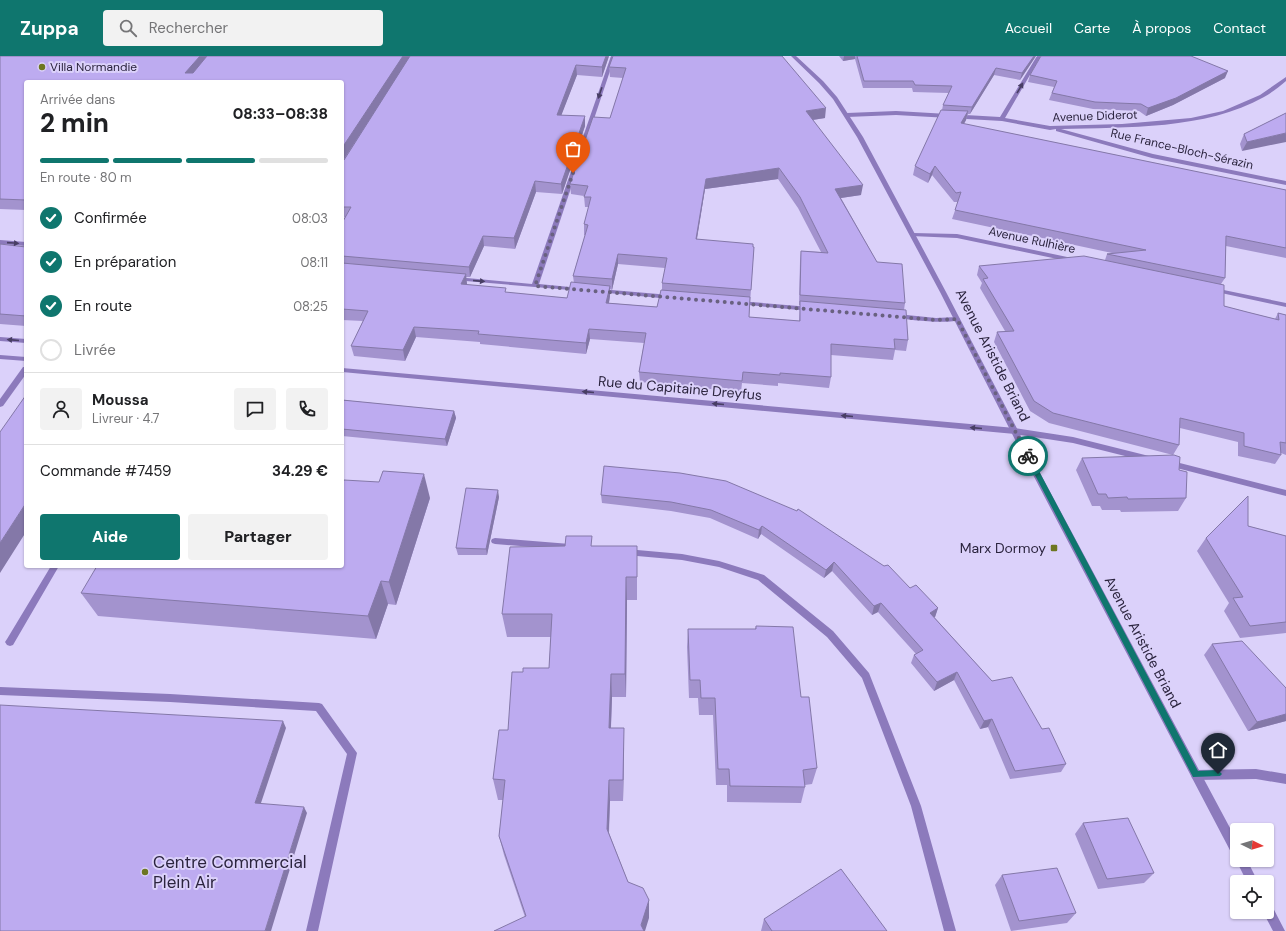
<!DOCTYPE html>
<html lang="fr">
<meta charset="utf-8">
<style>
:root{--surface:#fff;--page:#f2f2f2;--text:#202124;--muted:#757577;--line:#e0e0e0;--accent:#0f766e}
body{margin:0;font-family:"DM Sans",sans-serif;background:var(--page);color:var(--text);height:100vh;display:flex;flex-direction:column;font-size:15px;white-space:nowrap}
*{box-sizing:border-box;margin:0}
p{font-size:13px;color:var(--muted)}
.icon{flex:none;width:22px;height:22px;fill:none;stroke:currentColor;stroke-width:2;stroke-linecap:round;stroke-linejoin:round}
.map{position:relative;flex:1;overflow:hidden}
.details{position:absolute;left:24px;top:24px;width:320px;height:488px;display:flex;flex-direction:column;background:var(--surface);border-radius:4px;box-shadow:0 1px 3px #0004}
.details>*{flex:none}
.needle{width:26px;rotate:95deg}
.tools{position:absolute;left:1230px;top:767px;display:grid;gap:8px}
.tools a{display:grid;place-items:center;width:44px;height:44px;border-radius:4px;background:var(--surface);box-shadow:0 1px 3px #0004;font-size:20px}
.pin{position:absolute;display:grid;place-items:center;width:34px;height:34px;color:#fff;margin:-41px -17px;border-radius:50% 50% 50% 0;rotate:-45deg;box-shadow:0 0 4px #0007}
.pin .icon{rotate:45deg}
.courier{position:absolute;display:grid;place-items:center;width:40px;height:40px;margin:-20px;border:3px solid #0f766e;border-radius:50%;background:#fff;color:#222;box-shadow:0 1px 5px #0007}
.headline em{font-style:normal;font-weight:800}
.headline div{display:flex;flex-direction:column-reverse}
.headline{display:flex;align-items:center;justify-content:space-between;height:68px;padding:0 16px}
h1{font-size:26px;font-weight:800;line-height:30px}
.bar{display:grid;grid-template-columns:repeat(4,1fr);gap:6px 4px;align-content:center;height:48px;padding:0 16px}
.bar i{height:5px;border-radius:3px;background:var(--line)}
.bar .active{background:var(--accent)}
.bar p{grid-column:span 4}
.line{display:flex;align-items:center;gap:10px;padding:0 16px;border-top:1px solid var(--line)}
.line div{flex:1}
.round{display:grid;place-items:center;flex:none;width:42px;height:42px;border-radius:4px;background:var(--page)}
ol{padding:0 16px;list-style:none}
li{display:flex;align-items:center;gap:12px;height:44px}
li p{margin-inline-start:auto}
li .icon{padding:4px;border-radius:50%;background:var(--accent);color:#fff;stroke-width:4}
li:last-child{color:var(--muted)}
li i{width:22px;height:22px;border:2px solid var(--line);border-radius:50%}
.button{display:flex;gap:8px;margin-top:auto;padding:8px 16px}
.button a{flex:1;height:46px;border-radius:4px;background:var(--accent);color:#fff;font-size:16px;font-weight:800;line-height:46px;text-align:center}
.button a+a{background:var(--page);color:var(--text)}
header{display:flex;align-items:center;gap:24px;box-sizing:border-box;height:56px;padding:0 20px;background:var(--accent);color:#fff}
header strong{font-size:19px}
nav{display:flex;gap:22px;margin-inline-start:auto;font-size:14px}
.search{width:280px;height:36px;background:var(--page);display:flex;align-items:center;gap:10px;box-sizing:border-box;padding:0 14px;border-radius:4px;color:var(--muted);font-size:15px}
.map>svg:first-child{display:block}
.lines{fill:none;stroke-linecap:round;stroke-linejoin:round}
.service{fill:#8c7abc;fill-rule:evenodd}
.minor{fill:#8c7abc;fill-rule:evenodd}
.tertiary{fill:#8c7abc;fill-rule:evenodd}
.wall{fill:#a393ce;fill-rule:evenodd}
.shaded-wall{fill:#8478a8}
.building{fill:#bdabf0;stroke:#8478a8}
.oneway{fill:#483e64}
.route{fill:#0f766e}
.done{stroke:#696180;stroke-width:4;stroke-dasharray:0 7.2}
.poi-dot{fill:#6d7621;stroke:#dbd1fa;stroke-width:1.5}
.labels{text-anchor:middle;stroke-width:4;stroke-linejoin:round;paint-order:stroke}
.far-poi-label{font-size:12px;fill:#2b243e;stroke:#dbd1fa;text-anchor:start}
.far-street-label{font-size:12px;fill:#2b243e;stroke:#dbd1fa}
.street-label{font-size:14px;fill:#2b243e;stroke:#dbd1fa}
.poi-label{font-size:14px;fill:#2b243e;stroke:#dbd1fa;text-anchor:end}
.near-poi-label{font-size:17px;fill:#2b243e;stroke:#dbd1fa;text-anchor:start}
</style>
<header>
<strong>Zuppa</strong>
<div class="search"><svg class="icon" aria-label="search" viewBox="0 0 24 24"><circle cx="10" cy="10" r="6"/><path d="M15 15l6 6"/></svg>Rechercher</div>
<nav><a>Accueil</a><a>Carte</a><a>À propos</a><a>Contact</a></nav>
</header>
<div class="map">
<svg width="1286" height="875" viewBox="0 0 1286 875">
<rect width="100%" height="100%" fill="#dbd1fa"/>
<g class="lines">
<path class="service" d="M 0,631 L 170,638 L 319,647 L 322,648 L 357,697 L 318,875 L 306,875 L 347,698 L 316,655 L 170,646 L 0,639 Z"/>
<path class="minor" d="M 611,0 L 615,0 L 539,228 L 580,232 L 583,234 L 582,235 L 454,224 L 453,223 L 456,221 L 532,228 Z
M 1037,0 L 1041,0 L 1005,62 L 1050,70 L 1122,68 L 1191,62 L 1223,55 L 1260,39 L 1286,21 L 1286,25 C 1279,31 1271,37 1264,41 C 1205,74 1127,71 1061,73 L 1153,98 L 1286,125 L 1286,129 L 1152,102 L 1056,75 L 1056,73 L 1050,74 L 1002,65 L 896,59 L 847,61 L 844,59 L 847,57 L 896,55 L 1000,61 Z
M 913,177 L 957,178 L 1072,202 L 1075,204 L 1072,206 L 957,182 L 911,180 L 910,179 Z
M 0,184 L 26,186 L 26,190 L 0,188 Z
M 1214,232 L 1286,247 L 1286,251 L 1212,235 L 1211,234 Z
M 600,233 L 670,239 L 673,241 L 670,243 L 598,236 L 598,234 Z
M 739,245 L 810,251 L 813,253 L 810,255 L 737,248 L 736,247 Z
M 897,258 L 936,262 L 957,261 L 960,263 C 952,269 906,264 895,261 L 894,260 Z
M 0,281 L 26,283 L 26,287 L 0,285 Z
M 0,299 L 26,301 L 26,305 L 0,303 Z
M 23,311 L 26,311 L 26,318 L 3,350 L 0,351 L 0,343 Z
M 342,312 L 1015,372 L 1073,381 L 1149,400 L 1153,403 L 1149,406 L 1073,387 L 1015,378 L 342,316 Z
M 1168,404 L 1286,434 L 1286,440 L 1165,409 L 1164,407 Z
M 495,482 L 570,488 L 573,489 L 574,491 L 573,493 L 570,494 L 495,488 L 492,487 L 491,485 L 492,483 Z
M 626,493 L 682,498 L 719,505 L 764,519 L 833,575 L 869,617 L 921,750 L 956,875 L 944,875 L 911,750 L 862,622 L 827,581 L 758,524 L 719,511 L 682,504 L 626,499 L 623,498 L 622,496 L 623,494 Z
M 51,510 L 59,510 L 13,589 L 10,590 L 7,589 L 5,586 L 7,583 Z
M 1256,713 L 1286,718 L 1286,728 L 1256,723 L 1196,724 L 1192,722 L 1191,719 L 1192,716 L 1196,714 Z"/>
<path class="tertiary" d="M 791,0 L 796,0 L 823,25 L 837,41 L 863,81 L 946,236 L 1039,415 L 1237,785 L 1237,804 L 1247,804 L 1258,826 L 1247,826 L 1236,804 L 1237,801 L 1233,800 L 1031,415 L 940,236 L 857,81 L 833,43 L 819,27 Z
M 1267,847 L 1271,848 L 1285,875 L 1273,875 L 1263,856 L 1267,856 Z"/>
</g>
<path class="wall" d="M 0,0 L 609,0 L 602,21 L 577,19 L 561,59 L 585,70 L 562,138 L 536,136 L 515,193 L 484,190 L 470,221 L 466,221 L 467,229 L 507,237 L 567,242 L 574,227 L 573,220 L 585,179 L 584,179 L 584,168 L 589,151 L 585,151 L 584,140 L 571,138 L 570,128 L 610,62 L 623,22 L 610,21 L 609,11 L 613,0 L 825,62 L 813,64 L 861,139 L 841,142 L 877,206 L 905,247 L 904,254 L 908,284 L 906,295 L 895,294 L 893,304 L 831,299 L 831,321 L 829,332 L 778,327 L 778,330 L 742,327 L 741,336 L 640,326 L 639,316 L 644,287 L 590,283 L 586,298 L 480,288 L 480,286 L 416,281 L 405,305 L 354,300 L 351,290 L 363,265 L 342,264 L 342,167 L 345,161 L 342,161 L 342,26 L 26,26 L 26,154 L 0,153 ZM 778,123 L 798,152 L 821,196 L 801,195 L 800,205 L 799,249 L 800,249 L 799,265 L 749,261 L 754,191 L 697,183 L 705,133 ZM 618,208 L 665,212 L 662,227 L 662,234 L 657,251 L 609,247 L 610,240 L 610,233 L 612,234 Z
M 839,0 L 1036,0 L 1020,24 L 994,19 L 970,58 L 968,58 L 966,64 L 964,68 L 1286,134 L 1286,202 L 1226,190 L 1225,222 L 1221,228 L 1224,250 L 1247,256 L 1275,263 L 1278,257 L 1286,259 L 1286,399 L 1281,397 L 1281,399 L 1275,408 L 1238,400 L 1238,386 L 1180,372 L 1179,389 L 1173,399 L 1049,367 L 1030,355 L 994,286 L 997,276 L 1005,275 L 980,232 L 982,227 L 977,219 L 979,210 L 1105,204 L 1107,198 L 1112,197 L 952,163 L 958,146 L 954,146 L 932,119 L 928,127 L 913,119 L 915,110 L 942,54 L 943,49 L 949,37 L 913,36 L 912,32 L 863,32 L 855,3 L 843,5 Z
M 1030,19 L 1225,22 L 1173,49 L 1146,60 L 1139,55 L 1093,53 L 1049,44 L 1054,31 L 1028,26 Z
M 1286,57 L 1242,95 L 1240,88 L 1244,78 Z
M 0,188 L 26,191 L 26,270 L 0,268 Z
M 342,344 L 454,355 L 456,362 L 447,390 L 342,380 Z
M 1082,402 L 1179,414 L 1186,442 L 1178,455 L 1121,456 L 1120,454 L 1102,454 L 1100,450 L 1092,450 L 1076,414 Z
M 680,417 L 910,532 L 938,552 L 935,561 L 934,561 L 992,625 L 1042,673 L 1066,708 L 1061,716 L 1010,723 L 988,671 L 980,673 L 954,624 L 934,635 L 911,607 L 914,599 L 916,598 L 878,556 L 872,559 L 832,515 L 824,522 L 761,478 L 758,483 L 710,462 L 671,455 L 602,447 L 601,439 Z
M 499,441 L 487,499 L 458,499 L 456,492 Z
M 430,442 L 396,549 L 388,548 L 376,583 L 98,560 L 81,537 L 342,510 Z
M 1248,470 L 1286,480 L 1286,577 L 1240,582 L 1224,555 L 1229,547 L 1197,495 L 1206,482 Z
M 592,490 L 637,490 L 637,544 L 627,544 L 626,641 L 612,641 L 611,672 L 624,693 L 623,745 L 610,745 L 609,777 L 628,826 L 649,844 L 649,862 L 525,861 L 504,799 L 499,780 L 503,744 L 498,744 L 493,723 L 508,674 L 523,616 L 549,612 L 551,581 L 507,581 L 502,558 Z
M 756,570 L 801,641 L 817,712 L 812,728 L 805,729 L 805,731 L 801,747 L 727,746 L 727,729 L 716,729 L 713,659 L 699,659 L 698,642 L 689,642 L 687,591 L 688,573 L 755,573 Z
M 1212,588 L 1286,632 L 1286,665 L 1248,675 L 1204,599 Z
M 1083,767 L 1154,817 L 1144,827 L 1098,833 L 1075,778 Z
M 1002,819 L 1076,857 L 1067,867 L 1011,875 L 995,829 Z
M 764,863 L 887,875 L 761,875 Z"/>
<path class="shaded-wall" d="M 200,0 L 211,0 L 189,26 L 185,17 Z
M 403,0 L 411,0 L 342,106 L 342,92 Z
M 606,0 L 609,0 L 602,21 L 602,11 Z
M 844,0 L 855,0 L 855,3 L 843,5 Z
M 1034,0 L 1036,0 L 1020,24 L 1022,17 Z
M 576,9 L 577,19 L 558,68 L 557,59 Z
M 996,12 L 994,19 L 970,58 L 972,51 Z
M 1228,15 L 1225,22 L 1173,49 L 1146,60 L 1148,52 Z
M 826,52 L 825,62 L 805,65 L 806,55 Z
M 968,55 L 966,64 L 959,76 L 961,67 Z
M 585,60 L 585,70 L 562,138 L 561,128 Z
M 1286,77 L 1286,86 L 1242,95 L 1247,86 Z
M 935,110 L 932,119 L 928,127 L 930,118 Z
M 779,112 L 778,123 L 705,133 L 695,194 L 696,183 L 706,123 Z
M 535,125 L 536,136 L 515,193 L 514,182 Z
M 863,129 L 861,139 L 834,143 L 835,133 Z
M 483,180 L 484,190 L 470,221 L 469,211 Z
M 618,198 L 618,208 L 612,234 L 612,223 Z
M 466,218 L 467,228 L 462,239 L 461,228 Z
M 610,230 L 610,240 L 607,257 L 606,247 Z
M 414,271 L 416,281 L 405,305 L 403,294 Z
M 589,273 L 590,283 L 586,298 L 586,287 Z
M 454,355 L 456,362 L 447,390 L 445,383 Z
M 424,418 L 430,442 L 396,549 L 389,526 Z
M 498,434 L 499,441 L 487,499 L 486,493 Z
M 26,447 L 26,476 L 0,517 L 0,487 Z
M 762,470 L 761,478 L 758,483 L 759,474 Z
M 834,506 L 832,515 L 824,522 L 826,514 Z
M 626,521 L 627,544 L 626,641 L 625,618 Z
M 381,525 L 388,548 L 376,583 L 368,560 Z
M 881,547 L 878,556 L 872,559 L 874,550 Z
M 938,552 L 935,561 L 927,565 L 930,557 Z
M 957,616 L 954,624 L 934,635 L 937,626 Z
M 611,618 L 612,641 L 610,693 L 609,672 Z
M 1286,658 L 1286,665 L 1248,675 L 1257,666 Z
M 992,663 L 988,671 L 980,673 L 984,665 Z
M 283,665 L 286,672 L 259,753 L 255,747 Z
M 624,672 L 624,693 L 623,745 L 623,724 Z
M 609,724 L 610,745 L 608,792 L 607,773 Z
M 304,751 L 307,757 L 271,875 L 265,875 Z
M 649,844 L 649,862 L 645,875 L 641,875 L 641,869 Z"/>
<path class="building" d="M 0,0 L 200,0 L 185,17 L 193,17 L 207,0 L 403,0 L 342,92 L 342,26 L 26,26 L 26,144 L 0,143 Z
M 410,0 L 606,0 L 602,11 L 576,9 L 557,59 L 585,60 L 561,128 L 535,125 L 514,182 L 483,180 L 469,211 L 342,200 L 342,167 L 351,151 L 342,151 L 342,105 L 344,104 Z
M 613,0 L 782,0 L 826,52 L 806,55 L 863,129 L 835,133 L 877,206 L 902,208 L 905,247 L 800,239 L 801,195 L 828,197 L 800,141 L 779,112 L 706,123 L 696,183 L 753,188 L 753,191 L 754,191 L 751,234 L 662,227 L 667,202 L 618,198 L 612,223 L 573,220 L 588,169 L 584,168 L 591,141 L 584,141 L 588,130 L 570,128 L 593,61 L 610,62 L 626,12 L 609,11 Z
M 857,0 L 1034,0 L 1022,17 L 996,12 L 972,51 L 943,49 L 952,30 L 915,29 L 913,25 L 864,25 Z
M 1041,0 L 1191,0 L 1228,15 L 1176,42 L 1148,52 L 1141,48 L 1095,46 L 1052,37 L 1057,25 L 1030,19 Z
M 941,54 L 968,55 L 961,67 L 1286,134 L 1286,192 L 1226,180 L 1225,222 L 1107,198 L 1146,194 L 955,154 L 961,136 L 956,137 L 935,110 L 930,118 L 915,110 Z
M 1286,57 L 1286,77 L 1247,86 L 1244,78 Z
M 0,188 L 26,191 L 26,260 L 0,258 Z
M 1084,200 L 1224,229 L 1224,250 L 1247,256 L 1279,264 L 1278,257 L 1286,259 L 1286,387 L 1280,386 L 1281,399 L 1244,390 L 1244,377 L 1180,362 L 1179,389 L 1053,357 L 1034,345 L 997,276 L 1014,275 L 983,223 L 988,222 L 979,210 Z
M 342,207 L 466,218 L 461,228 L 506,232 L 505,236 L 567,242 L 571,226 L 610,230 L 606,247 L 657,251 L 661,234 L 750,241 L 749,261 L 800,265 L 800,245 L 906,254 L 908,284 L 894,283 L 895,293 L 831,288 L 831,321 L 780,317 L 780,319 L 743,316 L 742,325 L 639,316 L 646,277 L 589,273 L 586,287 L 478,278 L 479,275 L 414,271 L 403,294 L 351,290 L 368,255 L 342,253 Z
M 26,339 L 26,447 L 0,487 L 0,376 Z
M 342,344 L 454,355 L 445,383 L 342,373 Z
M 1174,399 L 1180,401 L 1179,414 L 1187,416 L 1186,442 L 1128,443 L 1127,441 L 1108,442 L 1106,438 L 1098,438 L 1082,402 Z
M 604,410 L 680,417 L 726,425 L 797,455 L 798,453 L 884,510 L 888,509 L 910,532 L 916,529 L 938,552 L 930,557 L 992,625 L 1012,621 L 1042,673 L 1049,672 L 1066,708 L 1015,715 L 992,663 L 984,665 L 957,616 L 937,626 L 914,599 L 923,594 L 881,547 L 874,550 L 834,506 L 826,514 L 762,470 L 759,474 L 711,454 L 671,446 L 601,439 Z
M 383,415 L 424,418 L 389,526 L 381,525 L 368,560 L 81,537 L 97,510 L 342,510 L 342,428 L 344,424 L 379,426 Z
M 466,432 L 498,434 L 486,493 L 456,492 Z
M 1248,440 L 1248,470 L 1286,480 L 1286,566 L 1250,570 L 1233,542 L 1243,541 L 1206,482 Z
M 566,480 L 592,480 L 591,490 L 637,490 L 637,521 L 626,521 L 625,618 L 611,618 L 609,672 L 624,672 L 623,724 L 609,724 L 607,773 L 628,826 L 643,832 L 649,844 L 641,869 L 644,875 L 494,875 L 526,860 L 499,780 L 505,724 L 493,723 L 499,674 L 508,674 L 512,616 L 523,616 L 523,612 L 549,612 L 552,558 L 502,558 L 510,491 L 565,490 Z
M 756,570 L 793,571 L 801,641 L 809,641 L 817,712 L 803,714 L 805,731 L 730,730 L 729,713 L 718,713 L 715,642 L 701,642 L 700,624 L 690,624 L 688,573 L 756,573 Z
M 1242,585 L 1286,632 L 1286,658 L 1257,666 L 1212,588 Z
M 0,649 L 283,665 L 255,747 L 304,751 L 265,875 L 0,875 Z
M 1128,762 L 1154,817 L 1107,823 L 1083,767 Z
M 1057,812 L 1076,857 L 1019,865 L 1002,819 Z
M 841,813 L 887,875 L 772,875 L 764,863 Z"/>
<defs><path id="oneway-solid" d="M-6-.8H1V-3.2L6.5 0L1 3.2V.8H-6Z"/></defs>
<g class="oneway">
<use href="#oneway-solid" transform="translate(1020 32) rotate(-60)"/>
<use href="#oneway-solid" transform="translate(600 37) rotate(109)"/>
<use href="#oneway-solid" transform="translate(13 187) rotate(4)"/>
<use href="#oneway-solid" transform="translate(479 225) rotate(5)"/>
<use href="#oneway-solid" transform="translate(13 284) rotate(-175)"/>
<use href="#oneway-solid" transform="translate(588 336) rotate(-175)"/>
<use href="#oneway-solid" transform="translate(718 348) rotate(-175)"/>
<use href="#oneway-solid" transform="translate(847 360) rotate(-175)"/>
<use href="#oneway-solid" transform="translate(976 372) rotate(-175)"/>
</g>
<path class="route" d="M 1028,398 L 1031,400 L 1198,715 L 1218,714 L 1222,718 L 1220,720 L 1193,721 L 1025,400 Z"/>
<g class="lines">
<path class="done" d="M 573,117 L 535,230 L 936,264 L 957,263 L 1028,400"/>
</g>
<g class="poi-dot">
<circle cx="42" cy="11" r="4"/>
<rect x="1050" y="488" width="8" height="8" rx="2"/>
<circle cx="145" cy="816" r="4"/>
</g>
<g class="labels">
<g class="far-poi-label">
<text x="50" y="15">Villa Normandie</text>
</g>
<g class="far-street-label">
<text transform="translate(1095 60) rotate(-2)" y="4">Avenue Diderot</text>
<text transform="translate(1182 93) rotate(13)" y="4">Rue France-Bloch-Sérazin</text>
<text transform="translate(1032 184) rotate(12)" y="4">Avenue Rulhière</text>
</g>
<g class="street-label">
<text transform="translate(993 299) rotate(63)" y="5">Avenue Aristide Briand</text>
<text transform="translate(680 332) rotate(5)" y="5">Rue du Capitaine Dreyfus</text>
<text transform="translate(1143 586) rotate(62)" y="5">Avenue Aristide Briand</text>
</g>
<g class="poi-label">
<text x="1046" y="497">Marx Dormoy</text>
</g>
<g class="near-poi-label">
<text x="153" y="812">Centre Commercial<tspan x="153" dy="20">Plein Air</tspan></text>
</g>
</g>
</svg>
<div class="tools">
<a><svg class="needle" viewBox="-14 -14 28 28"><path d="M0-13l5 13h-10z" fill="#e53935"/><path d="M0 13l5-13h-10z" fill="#757577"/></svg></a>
<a><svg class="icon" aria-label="locate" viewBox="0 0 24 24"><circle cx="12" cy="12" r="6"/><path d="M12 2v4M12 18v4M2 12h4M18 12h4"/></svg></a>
</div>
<div class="pin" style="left:573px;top:117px;background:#ea580c"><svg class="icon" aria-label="bag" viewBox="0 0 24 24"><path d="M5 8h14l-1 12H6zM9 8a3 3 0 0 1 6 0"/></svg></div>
<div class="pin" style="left:1218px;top:718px;background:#1f2937"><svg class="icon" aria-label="home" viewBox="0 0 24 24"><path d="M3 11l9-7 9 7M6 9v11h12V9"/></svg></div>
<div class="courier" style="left:1028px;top:400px"><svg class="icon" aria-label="bike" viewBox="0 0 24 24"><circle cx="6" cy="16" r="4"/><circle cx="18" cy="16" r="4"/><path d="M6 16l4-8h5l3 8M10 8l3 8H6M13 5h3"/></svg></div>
<section class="details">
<div class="headline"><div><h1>2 min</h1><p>Arrivée dans</p></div><em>08:33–08:38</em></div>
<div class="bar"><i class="active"></i><i class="active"></i><i class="active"></i><i></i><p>En route · 80 m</p></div>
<ol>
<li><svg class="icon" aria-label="check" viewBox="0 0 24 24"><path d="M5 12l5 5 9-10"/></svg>Confirmée<p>08:03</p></li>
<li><svg class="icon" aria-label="check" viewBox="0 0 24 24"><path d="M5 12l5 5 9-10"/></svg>En préparation<p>08:11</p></li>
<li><svg class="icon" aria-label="check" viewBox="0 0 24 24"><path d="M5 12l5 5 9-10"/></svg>En route<p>08:25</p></li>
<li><i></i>Livrée</li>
</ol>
<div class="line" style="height:72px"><a class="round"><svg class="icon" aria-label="person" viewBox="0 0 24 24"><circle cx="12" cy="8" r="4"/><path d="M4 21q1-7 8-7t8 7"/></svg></a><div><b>Moussa</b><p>Livreur · 4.7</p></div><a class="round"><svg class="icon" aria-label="chat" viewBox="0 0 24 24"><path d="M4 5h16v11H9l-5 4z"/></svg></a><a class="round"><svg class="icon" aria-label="phone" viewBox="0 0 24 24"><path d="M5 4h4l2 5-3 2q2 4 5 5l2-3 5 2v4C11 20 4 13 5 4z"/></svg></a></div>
<div class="line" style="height:52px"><div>Commande #7459</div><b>34.29 €</b></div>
<div class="button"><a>Aide</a><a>Partager</a></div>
</section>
</div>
